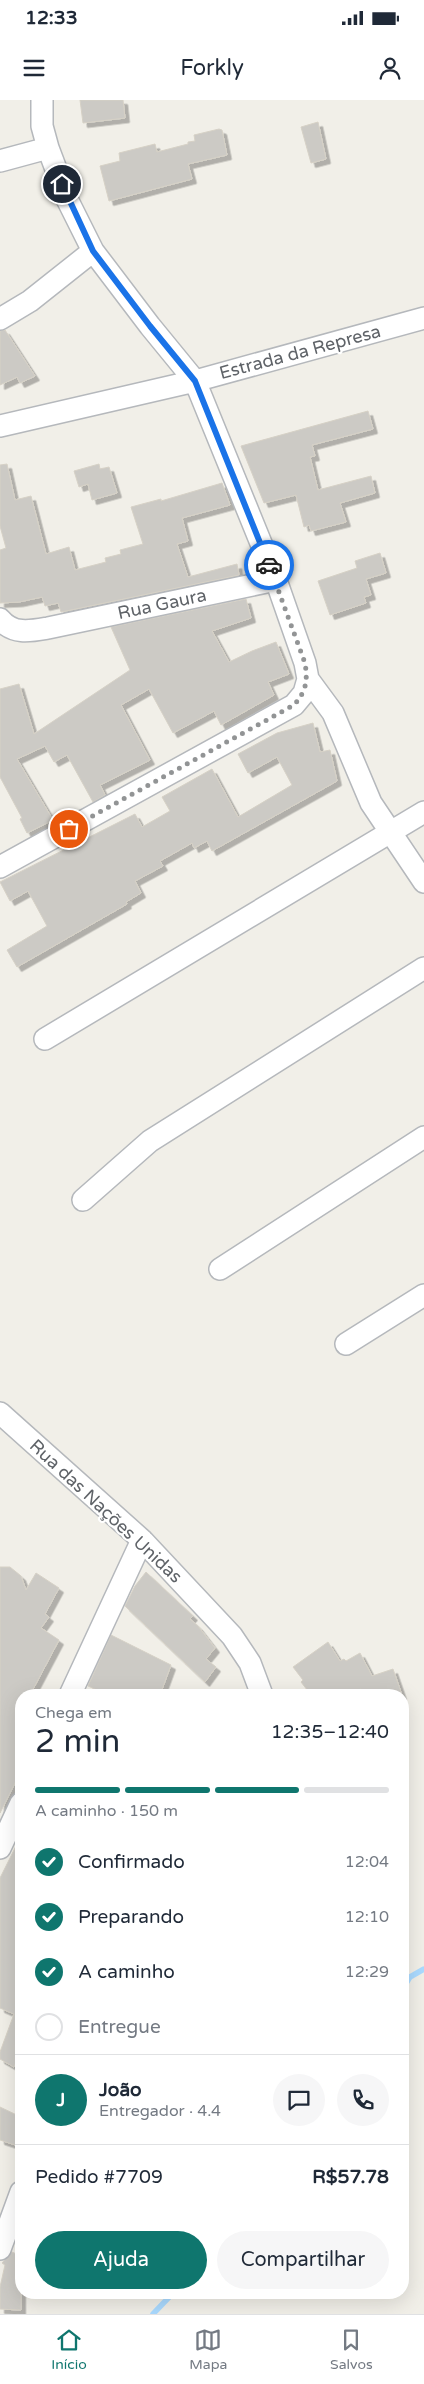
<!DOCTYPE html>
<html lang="pt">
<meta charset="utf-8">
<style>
:root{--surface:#fff;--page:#f6f6f7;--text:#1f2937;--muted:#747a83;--line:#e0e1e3;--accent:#0f766e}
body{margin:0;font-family:"Varela Round",sans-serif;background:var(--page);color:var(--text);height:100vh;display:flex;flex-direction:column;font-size:19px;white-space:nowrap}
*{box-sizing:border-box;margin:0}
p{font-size:16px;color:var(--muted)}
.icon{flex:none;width:28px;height:28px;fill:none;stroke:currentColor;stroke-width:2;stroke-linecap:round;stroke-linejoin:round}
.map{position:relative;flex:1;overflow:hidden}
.details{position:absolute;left:15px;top:1589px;width:394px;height:610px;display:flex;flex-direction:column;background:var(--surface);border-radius:20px;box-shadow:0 5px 20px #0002}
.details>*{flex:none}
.pin{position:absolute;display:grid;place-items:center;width:42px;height:42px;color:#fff;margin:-21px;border:2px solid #fff;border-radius:50%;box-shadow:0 1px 5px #0007}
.courier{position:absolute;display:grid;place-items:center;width:50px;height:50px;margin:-25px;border:4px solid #1a73e8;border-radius:50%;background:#fff;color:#222;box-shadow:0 1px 6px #0007}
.summary em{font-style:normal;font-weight:600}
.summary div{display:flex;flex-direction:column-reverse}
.summary{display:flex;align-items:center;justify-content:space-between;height:85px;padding:0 20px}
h1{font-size:32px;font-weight:600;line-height:38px}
.bar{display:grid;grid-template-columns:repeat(4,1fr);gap:8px 5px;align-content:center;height:60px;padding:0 20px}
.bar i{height:6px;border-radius:4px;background:var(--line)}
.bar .active{background:var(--accent)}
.bar p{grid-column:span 4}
.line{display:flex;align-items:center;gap:12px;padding:0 20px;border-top:1px solid var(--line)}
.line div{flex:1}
.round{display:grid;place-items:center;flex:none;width:52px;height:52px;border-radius:26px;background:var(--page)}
ol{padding:0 20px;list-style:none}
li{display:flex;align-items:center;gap:15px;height:55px}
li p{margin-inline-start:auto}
li .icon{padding:5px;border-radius:50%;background:var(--accent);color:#fff;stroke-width:4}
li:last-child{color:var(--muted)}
li i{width:28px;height:28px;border:2px solid var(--line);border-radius:50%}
.cta{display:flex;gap:10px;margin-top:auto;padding:10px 20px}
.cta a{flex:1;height:58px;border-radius:30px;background:var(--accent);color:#fff;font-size:20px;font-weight:600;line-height:58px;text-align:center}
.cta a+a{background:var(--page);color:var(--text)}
.status{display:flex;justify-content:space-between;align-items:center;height:35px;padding:0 25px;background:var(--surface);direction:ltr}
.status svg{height:14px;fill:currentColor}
header{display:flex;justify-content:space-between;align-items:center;height:65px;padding:0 20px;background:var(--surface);font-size:22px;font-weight:600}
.tabs{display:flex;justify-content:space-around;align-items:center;height:70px;border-top:1px solid var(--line);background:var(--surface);font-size:14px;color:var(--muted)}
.tabs a{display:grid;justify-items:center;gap:2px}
.tabs .active{color:var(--accent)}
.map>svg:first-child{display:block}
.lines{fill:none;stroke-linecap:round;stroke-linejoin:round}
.stream{stroke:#aadaff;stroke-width:5.5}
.building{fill:#cccac5;stroke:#d6d1c6;filter:url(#shadow)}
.street-casing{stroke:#b5b8bc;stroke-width:24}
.street{stroke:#fff;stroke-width:21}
.done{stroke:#929495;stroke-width:5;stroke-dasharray:0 9}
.route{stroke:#1a73e8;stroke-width:6}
.labels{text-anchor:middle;stroke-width:4.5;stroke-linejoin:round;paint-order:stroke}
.street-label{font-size:18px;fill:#5f6368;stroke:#fff}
</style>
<div class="status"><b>12:33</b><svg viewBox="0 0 49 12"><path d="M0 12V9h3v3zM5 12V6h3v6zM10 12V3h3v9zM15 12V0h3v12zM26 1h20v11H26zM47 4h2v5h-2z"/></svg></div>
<header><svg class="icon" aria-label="menu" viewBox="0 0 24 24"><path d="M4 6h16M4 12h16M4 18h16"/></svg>Forkly<svg class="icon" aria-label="person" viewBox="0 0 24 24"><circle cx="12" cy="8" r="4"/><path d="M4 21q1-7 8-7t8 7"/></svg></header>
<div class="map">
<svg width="424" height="2214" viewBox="0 0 424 2214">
<defs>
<filter id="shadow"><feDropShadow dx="4.5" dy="4.5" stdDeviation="0" flood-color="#0004"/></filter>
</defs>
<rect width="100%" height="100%" fill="#f1efe8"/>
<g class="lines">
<path class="stream" d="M 402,1890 L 410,1877 L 424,1869
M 153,2214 L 174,2192"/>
</g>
<path class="building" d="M 80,0 L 123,0 L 125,18 L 83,23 Z
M 318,22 L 326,59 L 311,63 L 301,27 Z
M 219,29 L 222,30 L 227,55 L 188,64 L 192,79 L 109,101 L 100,66 L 120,61 L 119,53 L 155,44 L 157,52 L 188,44 L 188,42 L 195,41 L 194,35 Z
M 5,230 L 35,276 L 20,283 L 17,277 L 0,285 L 0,231 Z
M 368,311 L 373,329 L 312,345 L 315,356 L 310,357 L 318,390 L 371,376 L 375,393 L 340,403 L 346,422 L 311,431 L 309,425 L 304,427 L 296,395 L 264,403 L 241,346 Z
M 7,364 L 15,400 L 31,396 L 46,454 L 69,447 L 75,470 L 106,462 L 105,458 L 121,454 L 120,450 L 143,444 L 131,407 L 161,399 L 161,401 L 222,383 L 230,405 L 182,418 L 188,441 L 177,444 L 188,477 L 237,464 L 239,475 L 61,512 L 58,503 L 45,506 L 42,497 L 19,502 L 0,503 L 0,450 L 6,448 L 0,426 L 0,365 Z
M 99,364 L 100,369 L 109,367 L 117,393 L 92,400 L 88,384 L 79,387 L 74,371 Z
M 380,453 L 386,473 L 366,479 L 371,495 L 364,497 L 366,503 L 330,515 L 318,481 L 357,468 L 355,461 Z
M 246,499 L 251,518 L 212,531 L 229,562 L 252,551 L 276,542 L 289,574 L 268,582 L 274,595 L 221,625 L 214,611 L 173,633 L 149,589 L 121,605 L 150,660 L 100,685 L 105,695 L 93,702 L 67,655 L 54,662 L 45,646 L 17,659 L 53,720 L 27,733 L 20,719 L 22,718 L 0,677 L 0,589 L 19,584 L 34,634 L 130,570 L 111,527 Z
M 313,623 L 320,652 L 330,650 L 337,681 L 212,751 L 207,741 L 194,748 L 192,743 L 160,761 L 163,766 L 135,781 L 141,793 L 126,802 L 127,804 L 17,867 L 7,850 L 47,826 L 28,791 L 10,801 L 0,782 L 135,714 L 142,727 L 170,711 L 162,697 L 212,669 L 238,717 L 292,685 L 277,657 L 248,673 L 238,654 L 277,633 Z
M 0,1467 L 10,1467 L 21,1476 L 26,1490 L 36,1473 L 59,1488 L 45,1514 L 49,1517 L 41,1528 L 59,1540 L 30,1595 L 21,1595 L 21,1671 L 0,1713 Z
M 146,1472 L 193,1516 L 190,1519 L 198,1526 L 215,1548 L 206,1559 L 216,1567 L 205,1582 L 125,1506 L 135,1486 Z
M 111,1535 L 171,1565 L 160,1595 L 108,1595 L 88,1586 Z
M 328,1542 L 340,1561 L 344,1559 L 346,1561 L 360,1553 L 372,1576 L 393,1569 L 402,1595 L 363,1595 L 361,1589 L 346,1595 L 311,1595 L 301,1582 L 303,1580 L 293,1567 Z
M 21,1736 L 21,1965 L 16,1962 L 14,1967 L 0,1959 L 0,1952 L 14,1914 L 0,1908 L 0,1778 Z
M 0,2007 L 21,2017 L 21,2047 L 0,2040 Z
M 12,2152 L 21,2156 L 21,2210 L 0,2209 L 0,2187 L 5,2165 L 2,2163 Z"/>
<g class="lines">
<g class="street-casing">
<path id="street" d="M 0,61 L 48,48
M 0,219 L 30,201 L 93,151
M 0,326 L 195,281 L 424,218
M 0,519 C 13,535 31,531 48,528 L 276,480
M 308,579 L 333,613 L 371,703 L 424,782
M 0,767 L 294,605 L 304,593 L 308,579 L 305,563 L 276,480 L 195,281 L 150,226 L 93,151 L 68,101 L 48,48 L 42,26 L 42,0
M 45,939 L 424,712
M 83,1100 L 150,1041 L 424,868
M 220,1169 L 424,1037
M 346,1244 L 424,1195
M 0,1313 L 142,1440 L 232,1536 L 250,1563 L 262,1595
M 70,1595 L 142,1440
M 0,1748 L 21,1703
M 0,2149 L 21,2092"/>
</g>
<use href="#street" class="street"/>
</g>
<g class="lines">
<path class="done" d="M 69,729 L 294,605 C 306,591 308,582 305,563 L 269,465"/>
<path class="route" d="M 62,84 L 93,151 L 150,226 L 195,281 L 269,465"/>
</g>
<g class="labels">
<g class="street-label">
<text transform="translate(300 252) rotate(-15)" y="6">Estrada da Represa</text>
<text transform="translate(162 504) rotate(-12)" y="6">Rua Gaura</text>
<text transform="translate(106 1411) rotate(43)" y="6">Rua das Nações Unidas</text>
</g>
</g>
</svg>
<div class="pin" style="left:69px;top:729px;background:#ea580c"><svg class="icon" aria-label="bag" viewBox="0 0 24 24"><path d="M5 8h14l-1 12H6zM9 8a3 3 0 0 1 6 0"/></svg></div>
<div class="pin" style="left:62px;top:84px;background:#1f2937"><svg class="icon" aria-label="home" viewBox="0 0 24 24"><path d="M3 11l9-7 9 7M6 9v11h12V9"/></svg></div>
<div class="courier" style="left:269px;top:465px"><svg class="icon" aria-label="car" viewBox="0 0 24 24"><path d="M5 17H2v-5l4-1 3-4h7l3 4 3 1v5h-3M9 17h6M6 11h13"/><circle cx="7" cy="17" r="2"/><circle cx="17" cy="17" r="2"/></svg></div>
<section class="details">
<div class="summary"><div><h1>2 min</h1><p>Chega em</p></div><em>12:35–12:40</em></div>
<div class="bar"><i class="active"></i><i class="active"></i><i class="active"></i><i></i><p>A caminho · 150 m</p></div>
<ol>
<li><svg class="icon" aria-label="check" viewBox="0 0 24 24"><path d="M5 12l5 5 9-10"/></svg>Confirmado<p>12:04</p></li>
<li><svg class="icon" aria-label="check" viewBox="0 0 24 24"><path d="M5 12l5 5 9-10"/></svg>Preparando<p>12:10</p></li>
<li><svg class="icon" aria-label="check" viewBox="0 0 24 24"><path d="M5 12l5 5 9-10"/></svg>A caminho<p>12:29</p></li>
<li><i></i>Entregue</li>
</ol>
<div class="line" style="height:90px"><b class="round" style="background:var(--accent);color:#fff">J</b><div><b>João</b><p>Entregador · 4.4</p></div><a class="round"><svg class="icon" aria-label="chat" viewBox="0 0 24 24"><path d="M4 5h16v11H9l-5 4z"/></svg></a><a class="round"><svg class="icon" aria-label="phone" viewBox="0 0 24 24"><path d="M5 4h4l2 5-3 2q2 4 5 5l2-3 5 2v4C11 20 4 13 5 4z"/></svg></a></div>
<div class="line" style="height:65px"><div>Pedido #7709</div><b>R$57.78</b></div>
<div class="cta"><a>Ajuda</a><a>Compartilhar</a></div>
</section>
</div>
<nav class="tabs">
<a class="active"><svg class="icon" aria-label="home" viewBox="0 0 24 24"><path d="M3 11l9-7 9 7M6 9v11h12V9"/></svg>Início</a>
<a><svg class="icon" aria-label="map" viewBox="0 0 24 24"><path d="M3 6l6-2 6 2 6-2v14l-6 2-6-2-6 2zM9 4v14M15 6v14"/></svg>Mapa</a>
<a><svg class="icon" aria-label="saved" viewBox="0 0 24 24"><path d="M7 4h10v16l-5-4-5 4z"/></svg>Salvos</a>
</nav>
